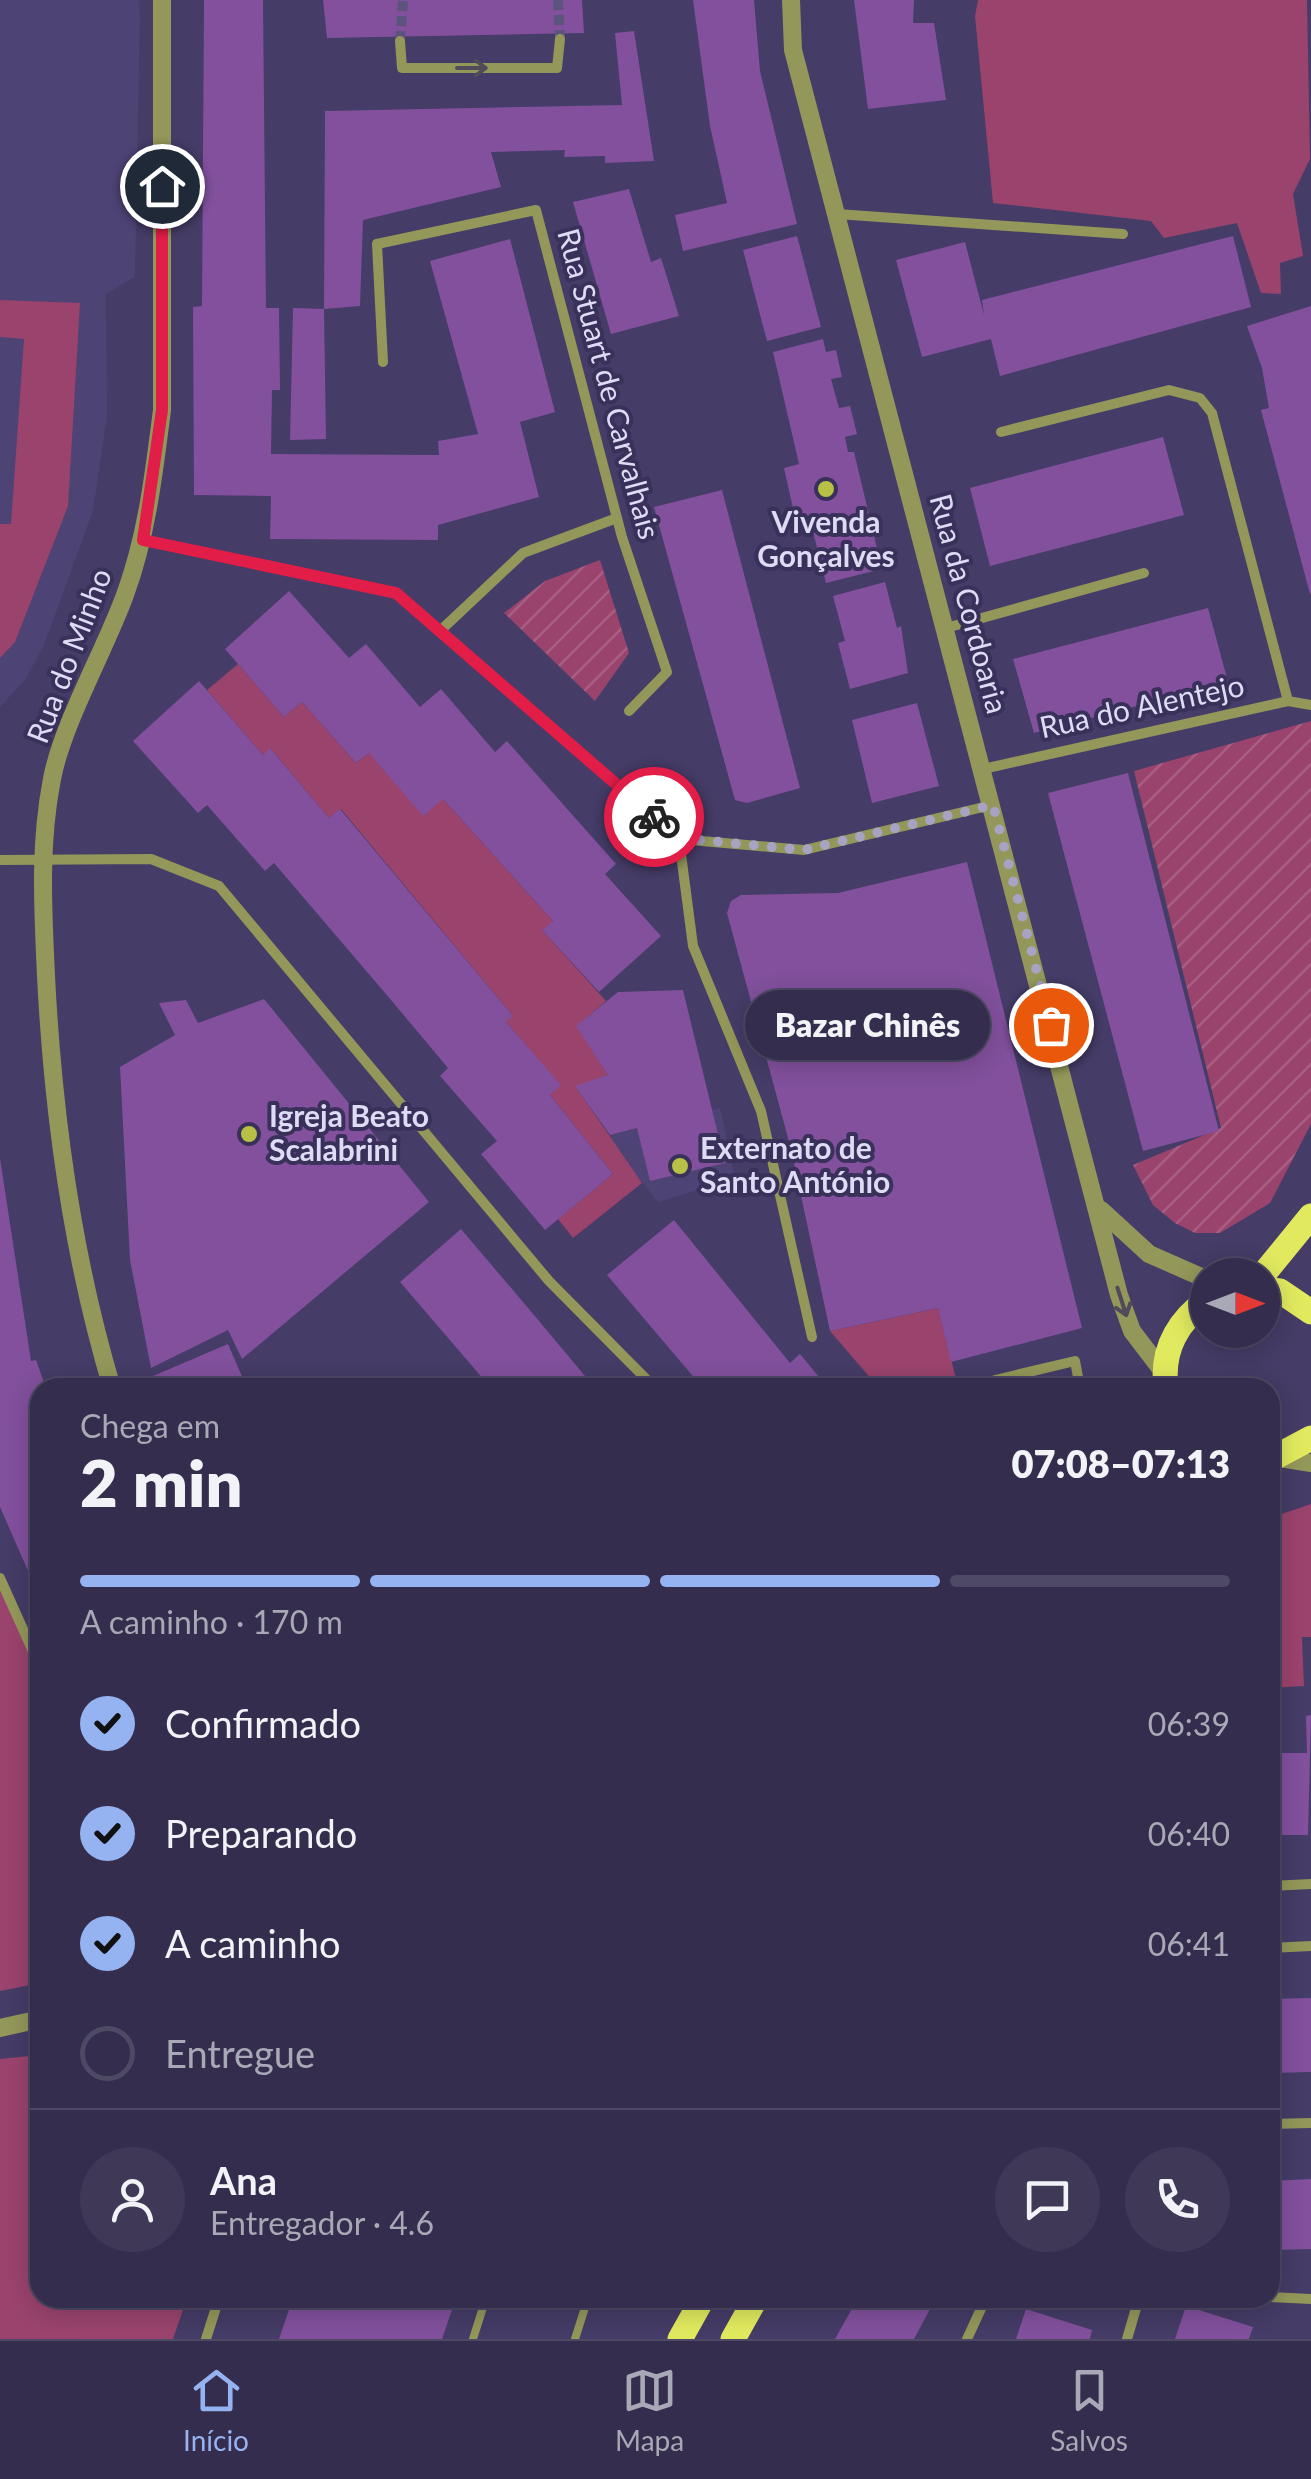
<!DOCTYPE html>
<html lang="pt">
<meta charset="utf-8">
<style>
:root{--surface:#342d4d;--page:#3f3957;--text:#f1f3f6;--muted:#a9a8b6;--line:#4e4965;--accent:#95b2f1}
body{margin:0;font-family:Lato,sans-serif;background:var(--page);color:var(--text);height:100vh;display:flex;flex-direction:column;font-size:38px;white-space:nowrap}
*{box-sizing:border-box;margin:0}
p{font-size:32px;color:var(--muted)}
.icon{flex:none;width:55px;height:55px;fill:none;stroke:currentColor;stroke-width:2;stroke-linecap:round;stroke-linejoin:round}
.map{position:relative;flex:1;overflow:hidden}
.panel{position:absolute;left:30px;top:1378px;width:1250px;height:930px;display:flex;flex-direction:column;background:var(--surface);border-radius:30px;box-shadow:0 5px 25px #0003,0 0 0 2px var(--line)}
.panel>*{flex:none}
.needle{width:65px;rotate:90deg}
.controls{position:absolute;left:1190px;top:1258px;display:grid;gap:20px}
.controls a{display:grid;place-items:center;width:90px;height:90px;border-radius:50%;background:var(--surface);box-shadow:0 5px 25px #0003,0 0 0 2px var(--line);font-size:50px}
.pin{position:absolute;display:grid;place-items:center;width:85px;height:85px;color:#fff;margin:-42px;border:5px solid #fff;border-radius:50%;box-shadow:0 2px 10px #0007}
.courier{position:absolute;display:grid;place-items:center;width:100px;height:100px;margin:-50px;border:8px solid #e11d48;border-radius:50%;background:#fff;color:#222;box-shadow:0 2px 12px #0007}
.bubble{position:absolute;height:70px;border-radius:35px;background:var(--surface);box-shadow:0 5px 25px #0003,0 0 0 2px var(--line);font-size:32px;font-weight:800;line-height:70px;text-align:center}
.head em{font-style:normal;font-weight:800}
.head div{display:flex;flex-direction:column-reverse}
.head{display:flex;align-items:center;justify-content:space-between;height:170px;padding:0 50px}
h1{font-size:65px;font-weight:800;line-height:75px}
.bar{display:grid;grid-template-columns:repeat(4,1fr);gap:15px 10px;align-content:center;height:120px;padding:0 50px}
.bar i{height:12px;border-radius:8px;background:var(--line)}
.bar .current{background:var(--accent)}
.bar p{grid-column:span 4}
.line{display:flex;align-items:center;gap:25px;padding:0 50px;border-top:2px solid var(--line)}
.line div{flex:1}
.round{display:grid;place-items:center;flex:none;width:105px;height:105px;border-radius:52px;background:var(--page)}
ol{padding:0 50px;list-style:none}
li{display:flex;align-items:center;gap:30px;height:110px}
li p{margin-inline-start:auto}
li .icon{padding:10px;border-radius:50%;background:var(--accent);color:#111;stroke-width:4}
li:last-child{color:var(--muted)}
li i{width:55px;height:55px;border:5px solid var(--line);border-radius:50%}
.tabs{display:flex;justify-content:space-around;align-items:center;height:140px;border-top:2px solid var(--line);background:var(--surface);font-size:28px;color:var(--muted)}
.tabs a{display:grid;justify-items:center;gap:5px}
.tabs .current{color:var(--accent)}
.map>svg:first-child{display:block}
.built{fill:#4e4375}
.grass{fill:#9a436d}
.garden{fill:url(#garden-furrows)}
.building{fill:#82509d}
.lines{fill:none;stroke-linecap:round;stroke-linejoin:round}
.minor-tunnel{stroke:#5c547c;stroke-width:10;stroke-dasharray:10 5;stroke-linecap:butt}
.service{stroke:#939759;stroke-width:8}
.minor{stroke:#939759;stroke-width:10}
.tertiary{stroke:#939759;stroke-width:18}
.primary{stroke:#e1ea5e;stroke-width:25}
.oneway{stroke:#504a5a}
.done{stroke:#a8a3c3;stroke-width:10;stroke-dasharray:0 18}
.route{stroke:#e11d48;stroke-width:12}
.poi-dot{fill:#b9c046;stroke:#3a315b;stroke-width:4}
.labels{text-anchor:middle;stroke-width:8;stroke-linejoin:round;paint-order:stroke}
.street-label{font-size:30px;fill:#dedbf5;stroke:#3a315b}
.poi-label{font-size:30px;font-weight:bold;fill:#dedbf5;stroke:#3a315b;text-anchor:start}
</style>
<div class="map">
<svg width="1311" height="2339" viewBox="0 0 1311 2339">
<defs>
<pattern id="garden-furrows" width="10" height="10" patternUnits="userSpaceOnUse" patternTransform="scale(2.5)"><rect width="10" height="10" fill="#9a436d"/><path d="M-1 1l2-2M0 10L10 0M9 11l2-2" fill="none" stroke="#a85e82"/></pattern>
</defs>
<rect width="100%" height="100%" fill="#453c67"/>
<path class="built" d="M 0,0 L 138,0 L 140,12 L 135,277 L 106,294 L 107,417 L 93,511 L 44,645 L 25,680 L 0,707 Z
M 720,1108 L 735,1179 L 658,1202 L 618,1153 L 610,1135 Z"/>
<path class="grass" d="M 978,0 L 1307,0 L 1310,159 L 1293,194 L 1303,256 L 1280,263 L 1281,294 L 1261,293 L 1237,223 L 1164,238 L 1151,221 L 993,203 L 975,16 Z
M 0,300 L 80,303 L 68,506 L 15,642 L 0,658 L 0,524 L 11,524 L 24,339 L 0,337 Z
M 238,664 L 284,717 L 302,702 L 356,763 L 369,753 L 443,799 L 553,921 L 543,931 L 606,1001 L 577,1026 L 608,1075 L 576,1087 L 642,1183 L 573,1238 L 558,1219 L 613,1174 L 550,1095 L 560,1085 L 506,1022 L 512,1015 L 341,809 L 329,818 L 271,749 L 263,755 L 207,690 Z
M 938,1308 L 958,1387 L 878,1387 L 830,1331 Z
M 1311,1504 L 1311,1637 L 1302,1637 L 1304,1686 L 1270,1688 L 1270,1518 Z
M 0,1578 L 40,1667 L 40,1983 L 0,1991 Z
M 40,2055 L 40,2298 L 187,2298 L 173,2339 L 0,2339 L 0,2059 Z"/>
<path class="garden" d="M 600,560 L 629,653 L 595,701 L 504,613 L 545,581 Z
M 1311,721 L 1311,1124 L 1270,1203 L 1220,1233 L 1195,1233 L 1175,1223 L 1153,1205 L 1133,1165 L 1221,1128 L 1134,771 Z"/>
<path class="building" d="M 204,0 L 263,0 L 266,308 L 279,308 L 280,390 L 272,390 L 271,454 L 439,455 L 438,441 L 478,434 L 430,261 L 510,239 L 555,412 L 520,422 L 539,497 L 438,525 L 438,540 L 270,539 L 271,496 L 194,495 L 193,307 L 202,306 Z
M 323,0 L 582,0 L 584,33 L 327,38 Z
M 693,0 L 754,0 L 760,71 L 797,224 L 683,251 L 675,215 L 727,203 L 710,126 Z
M 854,0 L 914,0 L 913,23 L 934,23 L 946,100 L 868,109 Z
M 634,31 L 654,161 L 605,163 L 605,156 L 564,157 L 565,150 L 491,152 L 501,187 L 363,220 L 360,306 L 324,309 L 325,111 L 622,105 L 615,33 Z
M 629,189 L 651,262 L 661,258 L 679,316 L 611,334 L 573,202 Z
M 797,236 L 821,327 L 767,341 L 743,250 Z
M 1233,236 L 1251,307 L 1000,376 L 991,339 L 922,357 L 896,260 L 965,242 L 984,315 L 982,300 Z
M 1311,306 L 1311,594 L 1310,594 L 1261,410 L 1269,408 L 1262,368 L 1247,326 Z
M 293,308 L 324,309 L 326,439 L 290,440 Z
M 823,339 L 826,352 L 836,350 L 842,377 L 831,379 L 839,408 L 850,406 L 857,434 L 845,437 L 848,452 L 854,452 L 882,569 L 826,583 L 811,524 L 797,526 L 784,468 L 799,464 L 773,352 Z
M 1163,437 L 1184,515 L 990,566 L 970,488 Z
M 722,490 L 800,788 L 747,803 L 735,800 L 654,507 Z
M 885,582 L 897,628 L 901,626 L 908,673 L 850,689 L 838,643 L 845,641 L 833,596 Z
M 289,591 L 349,658 L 366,644 L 420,707 L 441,689 L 495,752 L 507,741 L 616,864 L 605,874 L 661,936 L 599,992 L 542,930 L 553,921 L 443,799 L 423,816 L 369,753 L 356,763 L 302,702 L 284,717 L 225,649 Z
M 1208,608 L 1228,682 L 1034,733 L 1013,659 Z
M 199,681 L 263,755 L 270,748 L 329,818 L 340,809 L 513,1016 L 506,1022 L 561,1085 L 550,1095 L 613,1174 L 545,1230 L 481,1154 L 497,1141 L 440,1076 L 448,1068 L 391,1000 L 274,863 L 265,871 L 207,805 L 198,813 L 133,741 Z
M 917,703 L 939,786 L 872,803 L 852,720 Z
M 1128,773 L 1219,1131 L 1143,1151 L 1048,793 Z
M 967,862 L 1082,1328 L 951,1362 L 938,1308 L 830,1331 L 791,1149 L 727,913 L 731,901 L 741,895 L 838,893 Z
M 683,990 L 725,1163 L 650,1181 L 637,1128 L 610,1135 L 575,1086 L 608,1075 L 576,1026 L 618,992 Z
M 264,999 L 429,1202 L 242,1359 L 228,1330 L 151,1368 L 130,1260 L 120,1067 L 175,1035 L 159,1003 L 186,1000 L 198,1023 Z
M 0,1158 L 31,1361 L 36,1360 L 46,1388 L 40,1388 L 40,1598 L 0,1507 Z
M 674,1220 L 790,1363 L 800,1354 L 828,1388 L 703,1388 L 607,1275 Z
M 461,1229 L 534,1315 L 595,1388 L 491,1388 L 400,1282 Z
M 228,1344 L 247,1388 L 158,1388 L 153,1376 Z
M 1311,1715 L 1308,1835 L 1270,1835 L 1270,1753 L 1307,1753 L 1306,1716 Z
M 1311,1998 L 1311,2072 L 1270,2073 L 1270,1999 Z
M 1311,2179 L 1311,2249 L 1273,2250 L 1270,2181 Z
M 293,2298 L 456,2298 L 442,2339 L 279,2339 Z
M 858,2298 L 936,2298 L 914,2339 L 835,2339 Z
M 1186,2306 L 1253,2327 L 1249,2339 L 1175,2339 Z
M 1026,2309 L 1092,2330 L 1090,2339 L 1016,2339 Z"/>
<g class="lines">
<path class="minor-tunnel" d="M 558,0 L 560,39
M 400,41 L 403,0"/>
<path class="service" d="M 473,2339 L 486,2298
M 575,2339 L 588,2298"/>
<path class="minor" d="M 400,41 L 402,68 L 557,68 L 560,39
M 837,214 L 1123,234
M 383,362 L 377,244 L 536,210 L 622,537 L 667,672 L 629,711
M 1001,432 L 1169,390 L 1200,398 L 1212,413 L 1288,701
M 143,540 L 396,593 L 679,839 L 804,850 L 992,805
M 946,628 L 1144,573
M 440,631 L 523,553 L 617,518
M 983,769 L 1288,701 L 1311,705
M 679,839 L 693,946 L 761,1111 L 812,1337
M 0,860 L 151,859 L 219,886 L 549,1281 L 655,1388
M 997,1388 L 995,1380 L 1075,1361 L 1080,1388
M 0,1578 L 40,1667
M 1270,1886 L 1311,1884
M 1270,1948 L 1311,1946
M 1270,2124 L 1311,2123
M 1270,2297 L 1311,2299
M 206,2339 L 219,2298
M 967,2339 L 986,2298
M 1127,2339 L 1139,2298"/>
<path class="tertiary" d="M 791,0 L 793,50 L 1119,1295 L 1132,1331 L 1164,1373
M 1101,1210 L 1149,1254 L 1208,1280
M 112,1388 C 72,1254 53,1115 46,976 C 43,909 39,845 52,779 C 62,725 105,650 125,595 C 147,535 154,473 162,410 L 162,0
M 1280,1458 L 1311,1463
M 0,2028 L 40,2019"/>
<path class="primary" d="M 1262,1276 L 1311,1216
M 1262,1289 L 1280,1291 L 1311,1312
M 1166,1388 C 1161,1349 1178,1321 1208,1299
M 1270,1460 L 1311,1438
M 680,2339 L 703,2298
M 733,2339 L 756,2298"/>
</g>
<defs><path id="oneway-shaft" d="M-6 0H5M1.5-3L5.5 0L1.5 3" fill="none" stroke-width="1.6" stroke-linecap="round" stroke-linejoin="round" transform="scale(2.5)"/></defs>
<g class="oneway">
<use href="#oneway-shaft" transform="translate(472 68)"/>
<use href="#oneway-shaft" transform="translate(1122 1302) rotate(72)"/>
</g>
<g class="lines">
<path class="done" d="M 654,817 L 678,838 L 804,850 L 993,805 L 1051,1025"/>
<path class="route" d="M 162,186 L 162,410 L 143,540 L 396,593 L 654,817"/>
</g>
<g class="poi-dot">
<circle cx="826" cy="489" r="10"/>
<circle cx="249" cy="1134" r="10"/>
<circle cx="680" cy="1166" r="10"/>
</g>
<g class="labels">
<g class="street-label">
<text transform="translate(608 384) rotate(75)" y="10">Rua Stuart de Carvalhais</text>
<text transform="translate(968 604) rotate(75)" y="10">Rua da Cordoaria</text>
<text transform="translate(70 656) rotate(-69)" y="10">Rua do Minho</text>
<text transform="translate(1142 707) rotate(-12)" y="10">Rua do Alentejo</text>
</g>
<g class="poi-label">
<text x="826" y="533" text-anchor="middle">Vivenda<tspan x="826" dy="34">Gonçalves</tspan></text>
<text x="269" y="1127">Igreja Beato<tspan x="269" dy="34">Scalabrini</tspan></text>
<text x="700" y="1159">Externato de<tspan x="700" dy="34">Santo António</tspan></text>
</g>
</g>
</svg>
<div class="controls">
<a><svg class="needle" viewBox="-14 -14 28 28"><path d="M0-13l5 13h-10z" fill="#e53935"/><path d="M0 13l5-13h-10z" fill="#a9a8b6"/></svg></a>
</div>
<div class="pin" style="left:1051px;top:1025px;background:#ea580c"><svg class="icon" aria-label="bag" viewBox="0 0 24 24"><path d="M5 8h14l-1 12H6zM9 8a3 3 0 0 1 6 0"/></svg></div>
<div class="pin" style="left:162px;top:186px;background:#1f2937"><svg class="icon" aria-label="home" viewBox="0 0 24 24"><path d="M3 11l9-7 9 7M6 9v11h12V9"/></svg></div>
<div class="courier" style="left:654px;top:817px"><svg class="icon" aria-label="bike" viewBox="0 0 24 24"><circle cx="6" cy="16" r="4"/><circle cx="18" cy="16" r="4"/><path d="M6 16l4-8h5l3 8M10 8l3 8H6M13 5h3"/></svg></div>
<div class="bubble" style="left:745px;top:990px;width:245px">Bazar Chinês</div>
<section class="panel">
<div class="head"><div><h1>2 min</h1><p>Chega em</p></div><em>07:08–07:13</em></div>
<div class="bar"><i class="current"></i><i class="current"></i><i class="current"></i><i></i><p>A caminho · 170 m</p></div>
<ol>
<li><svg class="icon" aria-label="check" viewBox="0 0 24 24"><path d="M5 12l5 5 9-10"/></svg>Confirmado<p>06:39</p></li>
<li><svg class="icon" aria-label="check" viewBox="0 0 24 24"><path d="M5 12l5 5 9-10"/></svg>Preparando<p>06:40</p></li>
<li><svg class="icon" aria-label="check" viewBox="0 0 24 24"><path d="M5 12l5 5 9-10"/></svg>A caminho<p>06:41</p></li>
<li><i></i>Entregue</li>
</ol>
<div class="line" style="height:180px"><a class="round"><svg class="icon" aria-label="person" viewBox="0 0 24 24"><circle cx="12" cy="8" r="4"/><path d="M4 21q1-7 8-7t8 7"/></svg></a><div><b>Ana</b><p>Entregador · 4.6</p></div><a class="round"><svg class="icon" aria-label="chat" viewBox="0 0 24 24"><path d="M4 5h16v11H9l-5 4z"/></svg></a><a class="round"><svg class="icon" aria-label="phone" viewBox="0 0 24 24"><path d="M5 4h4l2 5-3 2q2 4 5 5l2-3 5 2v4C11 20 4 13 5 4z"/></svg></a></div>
</section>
</div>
<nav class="tabs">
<a class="current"><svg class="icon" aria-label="home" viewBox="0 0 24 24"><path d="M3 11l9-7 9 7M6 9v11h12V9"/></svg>Início</a>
<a><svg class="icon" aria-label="map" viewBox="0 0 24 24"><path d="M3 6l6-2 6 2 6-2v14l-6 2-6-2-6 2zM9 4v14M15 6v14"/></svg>Mapa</a>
<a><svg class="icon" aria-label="saved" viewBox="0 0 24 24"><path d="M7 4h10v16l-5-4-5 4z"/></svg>Salvos</a>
</nav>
